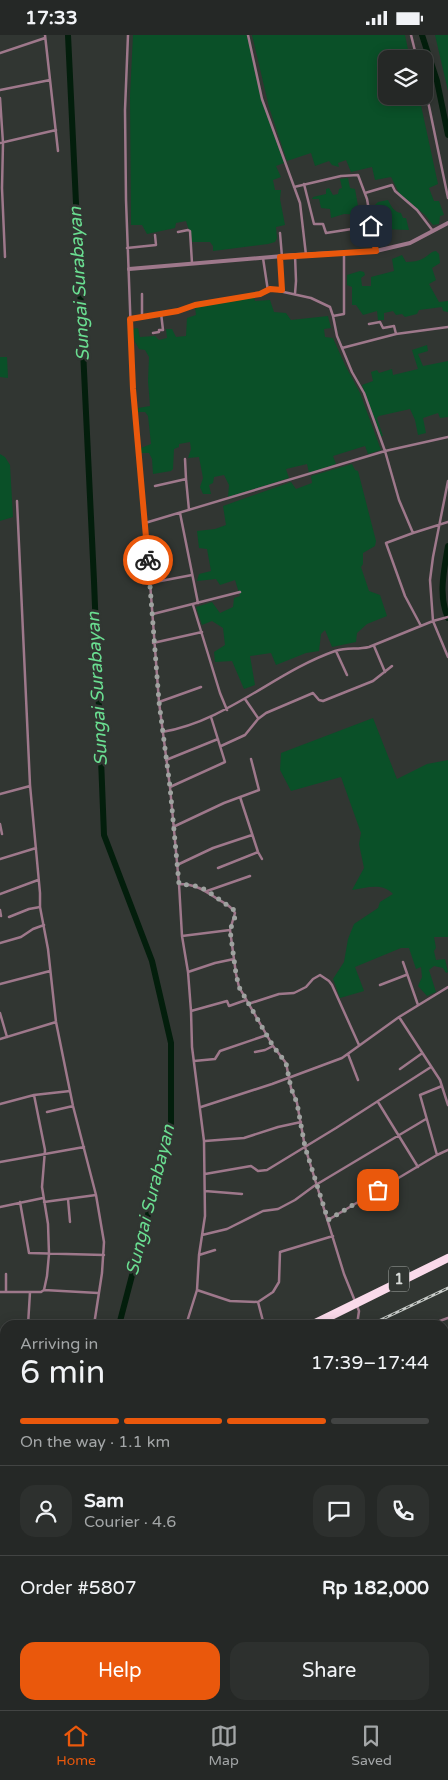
<!DOCTYPE html>
<meta charset="utf-8">
<style>
:root{--surface:#252826;--page:#2d302e;--text:#f1f3f6;--muted:#a3a6a7;--line:#424443;--accent:#ea580c}
body{margin:0;font-family:"Varela Round",sans-serif;background:var(--page);color:var(--text);height:100vh;display:flex;flex-direction:column;font-size:19px;white-space:nowrap}
*{box-sizing:border-box;margin:0}
p{font-size:16px;color:var(--muted)}
.icon{flex:none;width:28px;height:28px;fill:none;stroke:currentColor;stroke-width:2;stroke-linecap:round;stroke-linejoin:round}
.map{position:relative;flex:1;overflow:hidden}
.drawer{position:absolute;left:0px;top:1285px;width:449px;height:390px;display:flex;flex-direction:column;background:var(--surface);border-radius:15px 15px 0 0;box-shadow:0 2px 12px #0003,0 0 0 1px var(--line)}
.drawer>*{flex:none}
.fabs{position:absolute;left:378px;top:15px;display:grid;gap:10px}
.fabs a{display:grid;place-items:center;width:55px;height:55px;border-radius:10px;background:var(--surface);box-shadow:0 2px 12px #0003,0 0 0 1px var(--line);font-size:25px}
.pin{position:absolute;display:grid;place-items:center;width:42px;height:42px;color:#fff;margin:-21px;border-radius:10px;box-shadow:0 2px 8px #0006}
.courier{position:absolute;display:grid;place-items:center;width:50px;height:50px;margin:-25px;border:4px solid #ea580c;border-radius:50%;background:#fff;color:#222;box-shadow:0 1px 6px #0007}
.overview em{font-style:normal;font-weight:600}
.overview div{display:flex;flex-direction:column-reverse}
.overview{display:flex;align-items:center;justify-content:space-between;height:85px;padding:0 20px}
h1{font-size:32px;font-weight:600;line-height:38px}
.bar{display:grid;grid-template-columns:repeat(4,1fr);gap:8px 5px;align-content:center;height:60px;padding:0 20px}
.bar i{height:6px;border-radius:4px;background:var(--line)}
.bar .active{background:var(--accent)}
.bar p{grid-column:span 4}
.line{display:flex;align-items:center;gap:12px;padding:0 20px;border-top:1px solid var(--line)}
.line div{flex:1}
.round{display:grid;place-items:center;flex:none;width:52px;height:52px;border-radius:15px;background:var(--page)}
.primary-button{display:flex;gap:10px;margin-top:auto;padding:10px 20px}
.primary-button a{flex:1;height:58px;border-radius:15px;background:var(--accent);color:#fff;font-size:20px;font-weight:600;line-height:58px;text-align:center}
.primary-button a+a{background:var(--page);color:var(--text)}
.status{display:flex;justify-content:space-between;align-items:center;height:35px;padding:0 25px;background:var(--surface);direction:ltr}
.status svg{height:14px;fill:currentColor}
.menu{display:flex;justify-content:space-around;align-items:center;height:70px;border-top:1px solid var(--line);background:var(--surface);font-size:14px;color:var(--muted)}
.menu a{display:grid;justify-items:center;gap:2px}
.menu .active{color:var(--accent)}
.map>svg:first-child{display:block}
.green{fill:#0a5028}
.lines{fill:none;stroke-linecap:round;stroke-linejoin:round}
.river{stroke:#031e0c;stroke-width:6}
.minor{stroke:#9e788b;stroke-width:2.5}
.tertiary{stroke:#9e788b;stroke-width:4}
.trunk{stroke:#fadaea;stroke-width:4.5}
.rail-casing{stroke:#c6cac7;stroke-width:3}
.rail{stroke:#313632;stroke-width:1;stroke-dasharray:4;stroke-linecap:butt}
.done{stroke:#9ea29f;stroke-width:5;stroke-dasharray:0 9}
.route{stroke:#ea580c;stroke-width:6}
.labels{text-anchor:middle;stroke-width:5;stroke-linejoin:round;paint-order:stroke}
.shield{fill:#313632;stroke:#a6aaa7;stroke-width:1}
.shield-label{font-size:15px;font-weight:bold;fill:#d8dcd9}
.water-label{font-size:18px;font-style:italic;fill:#6ade91;stroke:#313632}
</style>
<div class="status"><b>17:33</b><svg viewBox="0 0 49 12"><path d="M0 12V9h3v3zM5 12V6h3v6zM10 12V3h3v9zM15 12V0h3v12zM26 1h20v11H26zM47 4h2v5h-2z"/></svg></div>
<div class="map">
<svg width="448" height="1675" viewBox="0 0 448 1675">
<rect width="100%" height="100%" fill="#313632"/>
<path class="green" d="M 133,0 L 247,0 L 261,64 L 284,128 L 276,131 L 281,142 L 273,145 L 275,155 L 281,155 L 280,164 L 285,190 L 276,192 L 277,203 L 275,207 L 268,209 L 213,216 L 213,211 L 210,207 L 192,207 C 192,198 188,194 186,186 L 176,188 L 175,193 L 147,199 L 142,190 L 131,190 L 130,61 Z
M 252,0 L 405,0 L 410,24 L 386,24 L 386,61 L 419,61 L 438,149 L 429,153 L 434,166 L 439,166 L 444,180 L 440,181 L 439,189 L 433,190 L 425,180 L 399,158 L 391,142 L 375,145 L 372,132 L 351,137 L 346,125 L 338,128 L 339,132 L 332,130 L 329,126 L 315,131 L 311,118 L 287,126 L 269,72 Z
M 435,0 L 448,0 L 448,56 Z
M 348,143 L 350,153 L 355,154 L 358,171 L 365,171 L 366,180 L 344,179 L 331,183 L 330,174 L 321,173 L 319,164 L 312,164 L 313,162 L 326,159 L 326,154 L 329,153 L 333,160 L 338,159 L 339,154 L 342,153 L 340,144 Z
M 388,165 C 391,171 394,177 401,178 L 403,183 L 406,183 L 409,195 L 382,194 L 381,190 L 384,186 L 382,174 L 374,171 L 378,167 Z
M 436,216 L 439,219 L 440,228 L 432,233 L 436,245 L 429,249 L 439,267 L 448,266 L 448,277 L 443,276 L 442,272 L 419,275 L 417,279 L 405,282 L 402,279 L 396,280 L 393,276 L 384,278 L 384,285 L 378,285 L 377,276 L 363,280 L 356,270 L 352,270 L 352,252 L 347,250 L 347,240 L 360,236 L 364,237 L 365,240 L 361,243 L 362,251 L 371,251 L 371,242 L 394,236 L 392,224 L 402,220 L 406,227 C 412,227 419,226 424,223 C 429,220 430,217 436,216 Z
M 254,262 L 255,266 L 270,265 L 274,277 L 286,278 L 291,285 L 328,281 L 331,293 L 324,294 L 325,302 L 333,303 L 345,330 L 360,358 L 381,415 L 368,419 L 365,411 L 333,421 L 336,429 L 309,438 L 307,429 L 286,434 L 289,443 L 228,462 L 229,450 L 224,440 L 214,442 L 213,448 L 209,450 L 211,459 L 203,459 L 200,452 L 203,443 L 199,422 L 188,423 L 191,414 L 190,407 L 179,409 L 179,412 L 174,414 L 173,434 L 171,436 L 153,439 L 152,424 L 149,418 L 140,418 L 141,413 L 151,409 L 148,381 L 145,377 L 138,377 L 138,373 L 150,371 L 148,346 L 149,322 L 145,315 L 139,314 L 135,307 L 132,294 L 138,293 L 140,302 L 155,301 L 159,305 L 167,303 L 166,294 L 172,294 L 176,302 L 186,301 L 187,283 L 196,280 L 195,272 Z
M 427,310 L 428,316 L 418,319 L 423,331 L 448,326 L 448,382 L 440,383 L 438,378 L 423,383 L 426,398 L 418,400 L 415,385 L 410,374 L 379,381 L 377,383 L 383,401 L 381,401 L 362,350 L 373,346 L 371,337 L 377,335 L 379,338 L 392,334 L 393,340 L 418,334 L 412,315 Z
M 0,322 L 7,322 L 8,343 L 0,342 Z
M 0,419 L 5,422 L 10,430 L 13,482 L 0,486 Z
M 352,429 L 355,435 L 358,436 L 376,506 L 375,511 L 363,518 L 363,529 L 361,532 L 369,556 L 380,560 L 387,581 L 367,589 L 357,598 L 356,607 L 332,612 L 325,595 L 321,599 L 319,616 L 306,618 L 276,630 L 271,618 L 250,621 L 255,650 L 244,654 L 232,626 L 215,627 L 214,617 L 225,610 L 223,593 L 212,586 L 202,590 L 196,572 L 212,567 L 220,578 L 233,572 L 234,563 L 240,561 L 235,545 L 220,550 L 216,544 L 197,546 L 199,539 L 211,536 L 207,514 L 199,513 L 197,496 L 215,494 L 226,490 L 223,471 L 291,447 L 296,454 L 312,448 L 311,441 Z
M 373,683 L 397,744 L 427,729 L 448,725 L 448,902 L 434,902 L 436,913 L 434,916 L 436,925 L 445,924 L 448,937 L 446,938 L 443,933 L 434,931 L 429,935 L 436,957 L 427,961 L 418,951 L 422,942 L 421,932 L 416,934 L 409,913 L 401,913 L 355,932 L 364,956 L 340,963 L 333,944 L 344,927 L 348,904 L 354,889 L 378,873 L 380,867 L 393,859 C 382,847 366,853 352,855 L 364,833 L 359,809 L 361,798 L 341,742 L 291,756 L 280,735 L 281,718 Z"/>
<g class="lines">
<path class="river" d="M 68,0 L 94,546 L 104,800 L 152,926 L 171,1008 L 171,1092 L 119,1290
M 422,0 L 437,46 L 448,100
M 448,511 C 444,536 438,560 448,583
M 2,1675 L 5,1670"/>
<path class="minor" d="M 45,0 L 58,116
M 128,0 L 125,75 L 126,165 L 133,354 L 147,507 L 159,667 L 170,752 L 179,849 L 182,901 L 188,937 L 191,976 L 192,1012 L 204,1106 L 205,1181 L 199,1220 L 197,1255 L 186,1290
M 248,0 L 262,64 L 300,168 L 306,220
M 411,0 L 417,24
M 0,18 L 45,3
M 424,47 L 448,163
M 0,55 L 50,45
M 0,63 L 3,108 L 2,153 L 5,222
M 0,108 L 56,95
M 304,149 L 314,189 L 323,189 L 326,198 L 371,191
M 294,152 L 341,141 L 358,140 L 367,164 L 376,216
M 365,158 L 392,150 L 395,156 L 417,175 L 433,196
M 178,197 L 188,195 L 190,196 L 192,228
M 280,198 L 282,222
M 127,213 L 156,210 L 155,200
M 280,222 L 282,255
M 263,223 L 268,256
M 142,259 L 142,282
M 295,259 L 296,246 L 295,220
M 333,281 L 344,279 L 344,218
M 130,284 L 178,275 L 195,270 L 260,259 L 270,254 L 311,263 L 330,272 L 333,281 L 337,301 L 352,337 L 364,358 L 385,416 L 399,465 L 413,498 L 448,487
M 369,289 L 380,287 L 383,293 L 394,291 L 396,299
M 153,298 L 159,297 L 159,295 L 163,295 L 161,278
M 342,313 L 396,299 L 448,292
M 185,424 L 186,444
M 448,446 L 433,522 L 430,545 L 433,586 L 448,622
M 155,451 L 186,444 L 189,475
M 17,466 L 30,750 L 40,858 L 40,872 L 48,914 L 56,987 L 73,1071 L 96,1160 L 104,1207 L 102,1238 L 94,1290
M 180,478 L 198,568
M 145,488 L 385,416 L 448,402
M 413,498 L 386,508 L 405,561 L 421,591
M 150,548 L 192,540
M 193,570 L 220,658 L 227,675
M 153,579 L 240,557
M 153,608 L 202,597
M 374,611 L 385,637
M 336,616 L 347,640
M 245,664 L 258,683
M 159,667 L 201,652
M 162,697 C 227,686 275,637 335,616 C 348,612 357,615 369,612 L 433,586 L 448,582
M 221,711 L 245,700 L 258,684 L 266,678 L 313,658 L 319,665 L 323,666 L 373,646 L 392,631
M 166,725 L 218,704
M 170,752 L 225,727 L 211,682
M 0,759 L 30,751
M 240,762 L 258,817 L 262,824
M 0,789 L 2,799
M 173,792 L 224,768 L 259,755 L 251,724
M 0,824 L 36,813
M 177,830 L 213,813 L 252,800
M 218,833 L 258,817
M 179,849 C 195,849 204,855 216,863 C 223,868 231,870 235,878 L 230,895 L 236,939 L 239,952 L 273,1011 L 286,1028 L 291,1053 L 297,1068 L 305,1112 L 344,1239 L 359,1276 L 357,1290
M 207,856 L 250,841
M 0,859 L 38,845
M 0,875 L 1,881
M 9,882 L 29,874 L 40,872
M 182,901 L 230,895
M 0,908 L 21,902 L 33,894 L 44,890
M 403,927 L 418,970
M 188,937 L 215,928 L 234,924
M 0,949 L 50,936
M 380,950 L 406,940
M 248,969 L 279,959 L 294,958 L 306,952 L 313,944 L 320,940 L 329,946 L 332,950 L 359,1010
M 191,976 L 227,966 L 229,971 L 246,965
M 0,978 L 7,1002
M 399,982 L 440,1045 L 448,1070
M 0,1004 L 56,987
M 255,1017 L 265,1015 L 273,1011
M 348,1019 L 358,1045
M 194,1026 L 215,1024 L 220,1016 L 267,1000
M 400,1034 L 421,1019
M 378,1067 L 418,1132
M 0,1069 L 34,1060 L 70,1056
M 201,1072 L 272,1049 L 342,1023 L 399,982 L 448,952
M 47,1077 L 73,1071
M 205,1106 L 244,1103 L 278,1092 L 301,1087
M 437,1120 L 420,1060 L 442,1051
M 0,1127 L 84,1112
M 205,1139 L 251,1131 L 258,1136 L 267,1135 L 336,1093 L 431,1032
M 392,1147 L 396,1167
M 205,1156 L 242,1159
M 68,1164 L 70,1187
M 20,1167 L 29,1218 L 104,1220
M 44,1167 L 96,1160
M 0,1172 L 43,1163
M 328,1185 L 437,1120 L 448,1115
M 202,1200 L 227,1194 L 263,1176 L 278,1174 L 295,1165 L 314,1151 L 426,1084
M 199,1220 L 215,1215
M 6,1239 L 6,1256
M 44,1255 L 98,1258
M 197,1255 L 230,1266 L 258,1267 L 264,1290
M 0,1257 L 41,1257 L 44,1255 L 47,1241 L 49,1219 L 48,1189 L 42,1152 L 45,1115 L 34,1060
M 258,1267 L 273,1257 L 279,1247 L 280,1217 L 333,1201
M 28,1290 L 30,1257
M 433,1290 L 437,1287 L 448,1283
M 0,1315 L 5,1315
M 0,1351 L 5,1351
M 444,1362 L 448,1361
M 444,1424 L 447,1423
M 444,1473 L 448,1472
M 0,1516 L 3,1536 L 0,1543
M 444,1532 L 448,1531
M 444,1557 L 448,1582
M 444,1604 L 448,1604
M 165,1670 L 166,1675
M 331,1670 L 332,1675"/>
<path class="tertiary" d="M 129,234 L 295,220 L 376,216 L 410,208 L 448,188
M 99,1675 L 102,1670"/>
<path class="trunk" d="M 307,1290 L 448,1221
M 317,1290 L 448,1225
M 0,1422 L 5,1420
M 0,1427 L 5,1426"/>
<g class="rail-casing">
<path id="rail" d="M 370,1290 L 448,1253
M 0,1468 L 5,1465
M 0,1476 L 5,1474"/>
</g>
<use href="#rail" class="rail"/>
</g>
<g class="lines">
<path class="done" d="M 148,525 L 159,667 L 170,752 L 179,849 L 196,851 L 206,855 L 234,875 L 235,882 L 230,895 L 236,939 L 239,952 L 273,1011 L 286,1028 L 291,1053 L 297,1068 L 305,1112 L 328,1185 L 378,1155"/>
<path class="route" d="M 148,525 L 133,354 L 130,284 L 178,276 L 195,270 L 260,259 L 270,254 L 282,255 L 280,222 L 376,216 L 371,191"/>
</g>
<g class="labels">
<rect class="shield" x="389" y="1231.5" width="20" height="25" rx="4"/>
<g class="shield-label">
<text x="399" y="1249">1</text>
</g>
<g class="water-label">
<text transform="translate(79 249) rotate(-93)" y="6">Sungai Surabayan</text>
<text transform="translate(97 654) rotate(-93)" y="6">Sungai Surabayan</text>
<text transform="translate(150 1165) rotate(-76)" y="6">Sungai Surabayan</text>
</g>
</g>
</svg>
<div class="fabs">
<a><svg class="icon" aria-label="layers" viewBox="0 0 24 24"><path d="M12 4l9 5-9 5-9-5zM3 14l9 5 9-5"/></svg></a>
</div>
<div class="pin" style="left:378px;top:1155px;background:#ea580c"><svg class="icon" aria-label="bag" viewBox="0 0 24 24"><path d="M5 8h14l-1 12H6zM9 8a3 3 0 0 1 6 0"/></svg></div>
<div class="pin" style="left:371px;top:191px;background:#1f2937"><svg class="icon" aria-label="home" viewBox="0 0 24 24"><path d="M3 11l9-7 9 7M6 9v11h12V9"/></svg></div>
<div class="courier" style="left:148px;top:525px"><svg class="icon" aria-label="bike" viewBox="0 0 24 24"><circle cx="6" cy="16" r="4"/><circle cx="18" cy="16" r="4"/><path d="M6 16l4-8h5l3 8M10 8l3 8H6M13 5h3"/></svg></div>
<section class="drawer">
<div class="overview"><div><h1>6 min</h1><p>Arriving in</p></div><em>17:39–17:44</em></div>
<div class="bar"><i class="active"></i><i class="active"></i><i class="active"></i><i></i><p>On the way · 1.1 km</p></div>
<div class="line" style="height:90px"><a class="round"><svg class="icon" aria-label="person" viewBox="0 0 24 24"><circle cx="12" cy="8" r="4"/><path d="M4 21q1-7 8-7t8 7"/></svg></a><div><b>Sam</b><p>Courier · 4.6</p></div><a class="round"><svg class="icon" aria-label="chat" viewBox="0 0 24 24"><path d="M4 5h16v11H9l-5 4z"/></svg></a><a class="round"><svg class="icon" aria-label="phone" viewBox="0 0 24 24"><path d="M5 4h4l2 5-3 2q2 4 5 5l2-3 5 2v4C11 20 4 13 5 4z"/></svg></a></div>
<div class="line" style="height:65px"><div>Order #5807</div><b>Rp 182,000</b></div>
<div class="primary-button"><a>Help</a><a>Share</a></div>
</section>
</div>
<nav class="menu">
<a class="active"><svg class="icon" aria-label="home" viewBox="0 0 24 24"><path d="M3 11l9-7 9 7M6 9v11h12V9"/></svg>Home</a>
<a><svg class="icon" aria-label="map" viewBox="0 0 24 24"><path d="M3 6l6-2 6 2 6-2v14l-6 2-6-2-6 2zM9 4v14M15 6v14"/></svg>Map</a>
<a><svg class="icon" aria-label="saved" viewBox="0 0 24 24"><path d="M7 4h10v16l-5-4-5 4z"/></svg>Saved</a>
</nav>
